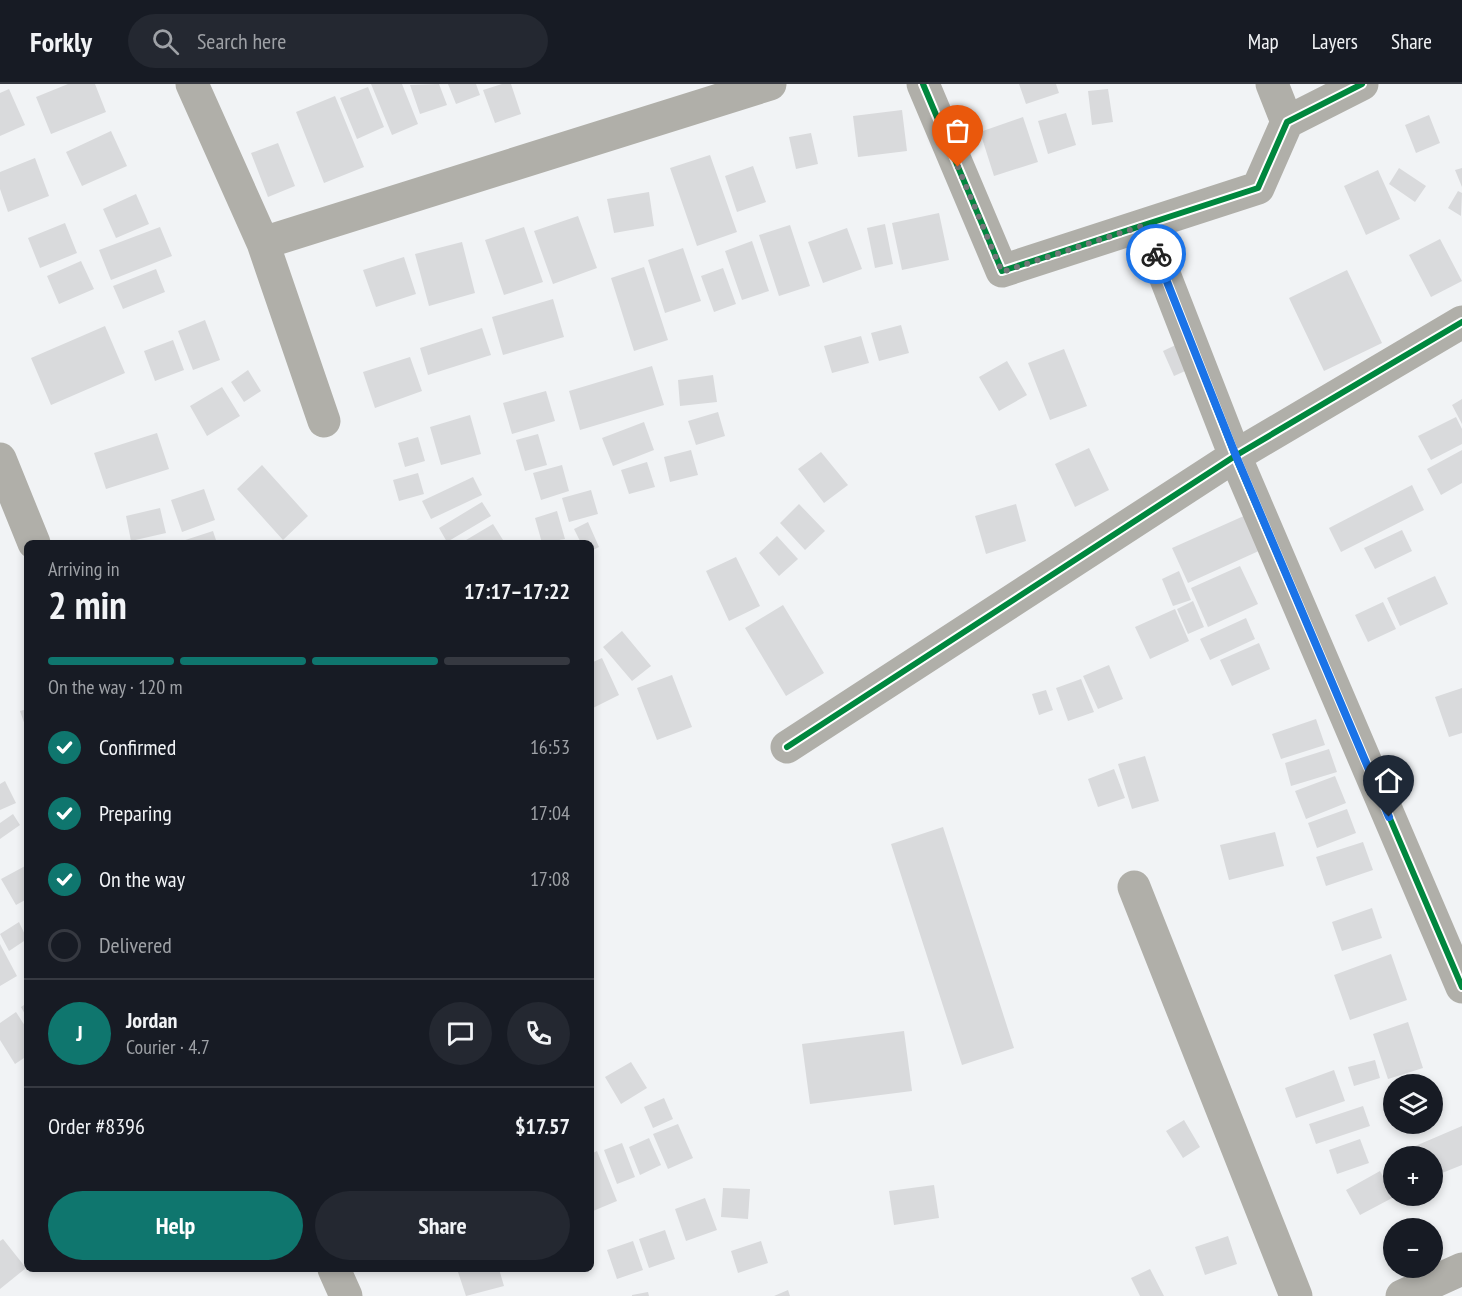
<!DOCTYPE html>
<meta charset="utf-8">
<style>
:root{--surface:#171b24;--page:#242831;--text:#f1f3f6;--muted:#9ea1a6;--line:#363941;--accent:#0f766e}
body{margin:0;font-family:"PT Sans Narrow",sans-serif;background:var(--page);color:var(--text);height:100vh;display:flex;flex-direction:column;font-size:22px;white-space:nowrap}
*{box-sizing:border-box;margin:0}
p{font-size:20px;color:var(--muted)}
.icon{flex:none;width:33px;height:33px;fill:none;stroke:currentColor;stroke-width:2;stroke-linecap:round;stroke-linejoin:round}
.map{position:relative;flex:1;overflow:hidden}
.drawer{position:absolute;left:24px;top:456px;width:570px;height:732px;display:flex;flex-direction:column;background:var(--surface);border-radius:9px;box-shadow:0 3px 9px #0003}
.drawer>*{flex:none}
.buttons{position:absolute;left:1383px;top:990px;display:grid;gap:12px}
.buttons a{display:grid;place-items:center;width:60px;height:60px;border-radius:50%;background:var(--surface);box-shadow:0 3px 9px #0003;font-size:30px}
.pin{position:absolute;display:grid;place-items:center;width:51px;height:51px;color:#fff;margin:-62px -26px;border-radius:50% 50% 50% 0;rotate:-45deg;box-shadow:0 0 6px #0007}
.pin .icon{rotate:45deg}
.courier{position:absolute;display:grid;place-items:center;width:60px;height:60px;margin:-30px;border:4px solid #1a73e8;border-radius:50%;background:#fff;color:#222;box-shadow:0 2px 8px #0007}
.overview em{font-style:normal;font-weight:600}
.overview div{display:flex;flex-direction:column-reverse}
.overview{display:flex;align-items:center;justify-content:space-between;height:102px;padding:0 24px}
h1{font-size:39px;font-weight:600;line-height:45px}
.bar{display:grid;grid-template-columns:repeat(4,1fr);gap:9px 6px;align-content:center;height:72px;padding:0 24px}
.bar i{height:8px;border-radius:4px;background:var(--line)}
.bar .current{background:var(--accent)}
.bar p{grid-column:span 4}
.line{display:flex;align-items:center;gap:15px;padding:0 24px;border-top:2px solid var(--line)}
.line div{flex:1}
.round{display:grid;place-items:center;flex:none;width:63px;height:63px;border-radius:32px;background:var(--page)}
ol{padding:0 24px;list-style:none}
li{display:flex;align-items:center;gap:18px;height:66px}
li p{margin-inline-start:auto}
li .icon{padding:6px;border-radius:50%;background:var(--accent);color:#fff;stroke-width:4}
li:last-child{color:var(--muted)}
li i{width:33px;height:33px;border:3px solid var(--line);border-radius:50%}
.primary-button{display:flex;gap:12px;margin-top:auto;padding:12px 24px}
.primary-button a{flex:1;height:69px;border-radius:36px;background:var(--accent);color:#fff;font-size:24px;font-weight:600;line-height:69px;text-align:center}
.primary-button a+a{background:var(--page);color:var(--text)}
header{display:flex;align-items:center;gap:36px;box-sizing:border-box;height:84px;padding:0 30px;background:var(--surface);border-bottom:2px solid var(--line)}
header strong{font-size:28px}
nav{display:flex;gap:33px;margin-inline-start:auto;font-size:21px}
.search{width:420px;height:54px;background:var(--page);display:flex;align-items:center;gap:15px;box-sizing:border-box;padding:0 21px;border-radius:33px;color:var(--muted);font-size:22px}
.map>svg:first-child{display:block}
.building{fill:#d9dadc}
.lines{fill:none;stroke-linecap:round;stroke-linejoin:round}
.minor{stroke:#b0afa9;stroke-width:33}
.cycleway-casing{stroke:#fff;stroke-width:10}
.cycleway{stroke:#00873e;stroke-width:6}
.done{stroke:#747678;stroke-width:6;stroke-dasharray:0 10.8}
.route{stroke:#1a73e8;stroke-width:8}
</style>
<header>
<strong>Forkly</strong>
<div class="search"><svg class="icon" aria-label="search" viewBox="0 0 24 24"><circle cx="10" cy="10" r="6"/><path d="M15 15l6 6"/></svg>Search here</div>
<nav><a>Map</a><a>Layers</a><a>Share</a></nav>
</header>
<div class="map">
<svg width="1462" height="1212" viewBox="0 0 1462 1212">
<rect width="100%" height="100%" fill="#f1f3f5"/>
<path class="building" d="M 68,0 L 95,0 L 106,28 L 51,50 L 36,13 Z
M 371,0 L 402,0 L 418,40 L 392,51 Z
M 439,0 L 447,21 L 420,30 L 410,1 Z
M 448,0 L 476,0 L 480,11 L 456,20 Z
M 502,0 L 511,0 L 521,30 L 495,39 L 483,6 Z
M 1019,0 L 1056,0 L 1059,9 L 1026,20 Z
M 368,3 L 384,43 L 357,55 L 340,14 Z
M 9,5 L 25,41 L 0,52 L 0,9 Z
M 1108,5 L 1113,38 L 1092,41 L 1088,7 Z
M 335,12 L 364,83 L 324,99 L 296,28 Z
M 902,26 L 907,67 L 858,73 L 853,32 Z
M 1066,29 L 1076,61 L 1048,70 L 1038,37 Z
M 1429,31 L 1440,59 L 1416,69 L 1405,41 Z
M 1023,33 L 1038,78 L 994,92 L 980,48 Z
M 111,47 L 127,82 L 82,102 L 66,68 Z
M 811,49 L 818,80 L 796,85 L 789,53 Z
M 278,59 L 295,102 L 268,113 L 251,69 Z
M 710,71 L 737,148 L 697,162 L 670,84 Z
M 35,74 L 49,112 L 8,128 L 0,105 L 0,88 Z
M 753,82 L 766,118 L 737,128 L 725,92 Z
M 1399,84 L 1426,102 L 1415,118 L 1389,100 Z
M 1462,84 L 1462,103 L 1455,86 Z
M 1378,86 L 1400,135 L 1366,151 L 1344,102 Z
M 1458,107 L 1462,109 L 1461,132 L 1448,124 Z
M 649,108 L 654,142 L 614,149 L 607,115 Z
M 136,110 L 149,140 L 116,154 L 103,125 Z
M 939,129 L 949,176 L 902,186 L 892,139 Z
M 578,132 L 597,184 L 553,200 L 534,147 Z
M 65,139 L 77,169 L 40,184 L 28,154 Z
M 885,140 L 893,180 L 875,184 L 867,144 Z
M 790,141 L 810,202 L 779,212 L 759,151 Z
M 160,143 L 172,172 L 111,196 L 99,166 Z
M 524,143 L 543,198 L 504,211 L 485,156 Z
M 847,144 L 862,185 L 823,199 L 808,158 Z
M 1440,155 L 1462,197 L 1431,213 L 1409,171 Z
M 752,157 L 769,207 L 742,216 L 725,167 Z
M 462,158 L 475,209 L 429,222 L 415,170 Z
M 683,164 L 701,217 L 665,229 L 648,176 Z
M 404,173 L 416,210 L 376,223 L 363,186 Z
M 81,177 L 94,205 L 59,220 L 47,192 Z
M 644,183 L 668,256 L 634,267 L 611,194 Z
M 723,184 L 736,220 L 714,228 L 701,192 Z
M 156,185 L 165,208 L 123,225 L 113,202 Z
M 1347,186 L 1382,259 L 1324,287 L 1289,214 Z
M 553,215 L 564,253 L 503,271 L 492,233 Z
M 205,236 L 220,276 L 193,286 L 178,247 Z
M 901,241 L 909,269 L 879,277 L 871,249 Z
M 105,242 L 125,289 L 51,321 L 31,274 Z
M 482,244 L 491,271 L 428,291 L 420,264 Z
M 861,252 L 869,279 L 832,289 L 824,262 Z
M 173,256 L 184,286 L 155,297 L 144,267 Z
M 1180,259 L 1192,284 L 1174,292 L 1163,267 Z
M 1064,265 L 1087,322 L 1050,336 L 1028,279 Z
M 410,273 L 422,307 L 375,324 L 363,288 Z
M 1007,277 L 1027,311 L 999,327 L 979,293 Z
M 652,282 L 664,321 L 580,346 L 569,307 Z
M 248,286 L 261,307 L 244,318 L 231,298 Z
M 713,291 L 717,318 L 680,322 L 678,296 Z
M 222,303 L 240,332 L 207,352 L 190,322 Z
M 546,307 L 555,337 L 512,350 L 503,319 Z
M 1462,315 L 1462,340 L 1452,321 Z
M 718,328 L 725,352 L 696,361 L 688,337 Z
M 470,331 L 481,370 L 441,381 L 430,343 Z
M 1456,333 L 1462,345 L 1462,360 L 1431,376 L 1418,352 Z
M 644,338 L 654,366 L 613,382 L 602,354 Z
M 157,349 L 169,385 L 106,405 L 94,369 Z
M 538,350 L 547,381 L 525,387 L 516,356 Z
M 418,353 L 425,377 L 405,383 L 398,359 Z
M 1089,364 L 1109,406 L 1075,423 L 1055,380 Z
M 691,366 L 698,391 L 670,398 L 664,373 Z
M 1462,366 L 1462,399 L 1441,411 L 1427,385 Z
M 821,368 L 848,401 L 824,419 L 798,385 Z
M 647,378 L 655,403 L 629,410 L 621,386 Z
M 262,381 L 308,432 L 283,456 L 237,405 Z
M 562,381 L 569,407 L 541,416 L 533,389 Z
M 418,389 L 424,410 L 399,417 L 393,396 Z
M 473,393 L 482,411 L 431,435 L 422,417 Z
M 1412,401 L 1424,426 L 1341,468 L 1329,444 Z
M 204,405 L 215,436 L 182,448 L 171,416 Z
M 591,406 L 598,430 L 569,438 L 562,414 Z
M 482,418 L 491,432 L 447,458 L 439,444 Z
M 799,420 L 825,447 L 805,466 L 780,439 Z
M 1016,420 L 1026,457 L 986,470 L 975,432 Z
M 160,424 L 166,449 L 131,457 L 126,432 Z
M 557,427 L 565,455 L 542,459 L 535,434 Z
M 1246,431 L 1261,466 L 1188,499 L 1172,464 Z
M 588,438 L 599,463 L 591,467 L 591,459 L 581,459 L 574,445 Z
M 493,440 L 503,456 L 499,459 L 461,459 Z
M 1402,446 L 1412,467 L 1375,485 L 1364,464 Z
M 213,447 L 217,459 L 176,459 Z
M 777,452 L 798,475 L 779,492 L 759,469 Z
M 736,473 L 760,522 L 729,537 L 706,487 Z
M 1240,482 L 1258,520 L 1208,543 L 1191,504 Z
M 1179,487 L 1191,516 L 1173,522 L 1162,495 Z
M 1435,492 L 1448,520 L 1400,542 L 1387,514 Z
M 1193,517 L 1204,543 L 1188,550 L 1177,525 Z
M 1383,518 L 1396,545 L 1368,558 L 1355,531 Z
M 783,521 L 824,589 L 786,612 L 745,544 Z
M 1175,525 L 1189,557 L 1150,575 L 1135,543 Z
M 1246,534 L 1255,555 L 1210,576 L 1200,555 Z
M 622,547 L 651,582 L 632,597 L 603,563 Z
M 1259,559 L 1270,585 L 1232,602 L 1220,576 Z
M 602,574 L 619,611 L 591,625 L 591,579 Z
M 1109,581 L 1123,615 L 1098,625 L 1083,592 Z
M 672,591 L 692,643 L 657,656 L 637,604 Z
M 1081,595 L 1094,628 L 1068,637 L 1056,604 Z
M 1462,604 L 1462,649 L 1449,653 L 1435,613 Z
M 1046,606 L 1053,626 L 1039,631 L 1032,610 Z
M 27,625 L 27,647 L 20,627 Z
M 1316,635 L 1325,661 L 1281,675 L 1272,650 Z
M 1329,665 L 1337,688 L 1291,702 L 1285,679 Z
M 1145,672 L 1159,717 L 1132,725 L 1118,680 Z
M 1114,685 L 1125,714 L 1098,723 L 1088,695 Z
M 1335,692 L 1346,719 L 1306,735 L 1295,707 Z
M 5,697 L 16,719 L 0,726 L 0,700 Z
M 1347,725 L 1356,749 L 1317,764 L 1308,739 Z
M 13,730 L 20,741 L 0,755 L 0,739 Z
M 943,743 L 1014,964 L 962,981 L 891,760 Z
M 1275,748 L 1284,782 L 1229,796 L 1220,761 Z
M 1363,758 L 1373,786 L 1326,802 L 1316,773 Z
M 27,781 L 27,815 L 16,821 L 1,795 Z
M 1372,824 L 1382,854 L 1342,867 L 1332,838 Z
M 19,838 L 27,855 L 9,867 L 0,850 Z
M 0,860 L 17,892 L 0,902 Z
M 1391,870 L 1407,916 L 1350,936 L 1334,891 Z
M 27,919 L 27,934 L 21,923 Z
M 16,928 L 27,945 L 27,972 L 15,980 L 0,956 L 0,939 Z
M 1408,938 L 1423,984 L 1388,995 L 1373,950 Z
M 904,947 L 912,1007 L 810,1020 L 802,960 Z
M 1375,976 L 1380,994 L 1354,1002 L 1348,983 Z
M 631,978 L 647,1004 L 621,1020 L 605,993 Z
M 1334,986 L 1345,1017 L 1296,1034 L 1285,1004 Z
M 664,1014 L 673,1035 L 653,1044 L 644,1023 Z
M 1363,1022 L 1370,1042 L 1316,1060 L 1309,1040 Z
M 1184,1036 L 1200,1063 L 1183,1074 L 1166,1047 Z
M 678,1040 L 693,1074 L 668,1085 L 653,1050 Z
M 1462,1042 L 1462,1081 L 1432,1093 L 1432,1072 L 1417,1072 L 1413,1063 Z
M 649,1054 L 661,1081 L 640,1091 L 629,1063 Z
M 1360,1055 L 1369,1079 L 1337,1090 L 1329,1066 Z
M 622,1059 L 635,1093 L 617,1100 L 604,1066 Z
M 597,1067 L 617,1117 L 593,1127 L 591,1070 Z
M 1380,1087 L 1394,1113 L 1360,1131 L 1346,1106 Z
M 934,1101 L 939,1134 L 894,1141 L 889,1107 Z
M 723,1104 L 750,1105 L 748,1135 L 721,1133 Z
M 705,1114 L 717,1146 L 686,1157 L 675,1125 Z
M 665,1146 L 675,1175 L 649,1184 L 639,1155 Z
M 1228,1152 L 1237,1180 L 1205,1191 L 1195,1163 Z
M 3,1155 L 26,1184 L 0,1205 L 0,1157 Z
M 633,1157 L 643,1186 L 617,1195 L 607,1166 Z
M 761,1157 L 768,1179 L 738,1189 L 731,1167 Z
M 457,1185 L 499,1185 L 504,1202 L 466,1212 Z
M 1150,1185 L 1164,1212 L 1140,1212 L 1131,1194 Z
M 788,1206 L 790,1212 L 774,1212 Z
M 648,1208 L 649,1212 L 632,1212 L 632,1211 Z"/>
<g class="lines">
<path class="minor" d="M 192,0 L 263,159 L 324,337
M 923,0 L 1002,187 L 1258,104 L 1287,38 L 1362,0
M 1272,0 L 1287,38
M 1145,141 L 1235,372 L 1462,903
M 263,159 L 770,0
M 0,375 L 34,459
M 787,663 L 1235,372 L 1462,238
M 1134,803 L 1296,1212
M 334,1185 L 346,1212
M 1402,1212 L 1462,1185"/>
<g class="cycleway-casing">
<path id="cycleway" d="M 923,0 L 1002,187 L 1258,104 L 1287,38 L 1362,0
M 1145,141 L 1235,372 L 1462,903
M 787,663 L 1235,372 L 1462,238"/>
</g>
<use href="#cycleway" class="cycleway"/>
</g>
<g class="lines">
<path class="done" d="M 958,83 L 1002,188 L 1145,141 L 1156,170"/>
<path class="route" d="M 1156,170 L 1236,372 L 1389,733"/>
</g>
</svg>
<div class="buttons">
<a><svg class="icon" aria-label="layers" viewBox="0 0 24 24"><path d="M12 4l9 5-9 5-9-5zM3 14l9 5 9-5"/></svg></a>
<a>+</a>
<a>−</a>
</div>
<div class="pin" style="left:958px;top:83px;background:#ea580c"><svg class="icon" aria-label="bag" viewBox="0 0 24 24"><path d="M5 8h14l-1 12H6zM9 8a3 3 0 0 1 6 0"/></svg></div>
<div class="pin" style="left:1389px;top:733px;background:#1f2937"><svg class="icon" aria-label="home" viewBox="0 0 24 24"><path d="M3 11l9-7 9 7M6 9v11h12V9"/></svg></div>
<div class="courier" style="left:1156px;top:170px"><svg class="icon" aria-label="bike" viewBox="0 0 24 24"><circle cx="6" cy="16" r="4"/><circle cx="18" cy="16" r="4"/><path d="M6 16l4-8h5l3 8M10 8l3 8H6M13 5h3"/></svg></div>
<section class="drawer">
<div class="overview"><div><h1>2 min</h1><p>Arriving in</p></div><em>17:17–17:22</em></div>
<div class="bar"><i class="current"></i><i class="current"></i><i class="current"></i><i></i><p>On the way · 120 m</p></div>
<ol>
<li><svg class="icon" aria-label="check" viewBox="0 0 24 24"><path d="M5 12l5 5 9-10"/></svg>Confirmed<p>16:53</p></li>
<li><svg class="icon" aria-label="check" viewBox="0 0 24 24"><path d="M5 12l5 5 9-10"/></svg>Preparing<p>17:04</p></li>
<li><svg class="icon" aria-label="check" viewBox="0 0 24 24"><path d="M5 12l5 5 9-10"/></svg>On the way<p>17:08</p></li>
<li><i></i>Delivered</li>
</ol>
<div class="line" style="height:108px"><b class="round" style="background:var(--accent);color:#fff">J</b><div><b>Jordan</b><p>Courier · 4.7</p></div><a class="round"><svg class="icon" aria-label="chat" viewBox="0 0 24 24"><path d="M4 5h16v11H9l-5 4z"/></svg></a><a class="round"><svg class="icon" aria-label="phone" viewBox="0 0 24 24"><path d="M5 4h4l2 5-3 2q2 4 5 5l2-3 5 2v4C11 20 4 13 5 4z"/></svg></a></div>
<div class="line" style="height:78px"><div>Order #8396</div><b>$17.57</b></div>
<div class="primary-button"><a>Help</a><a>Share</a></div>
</section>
</div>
